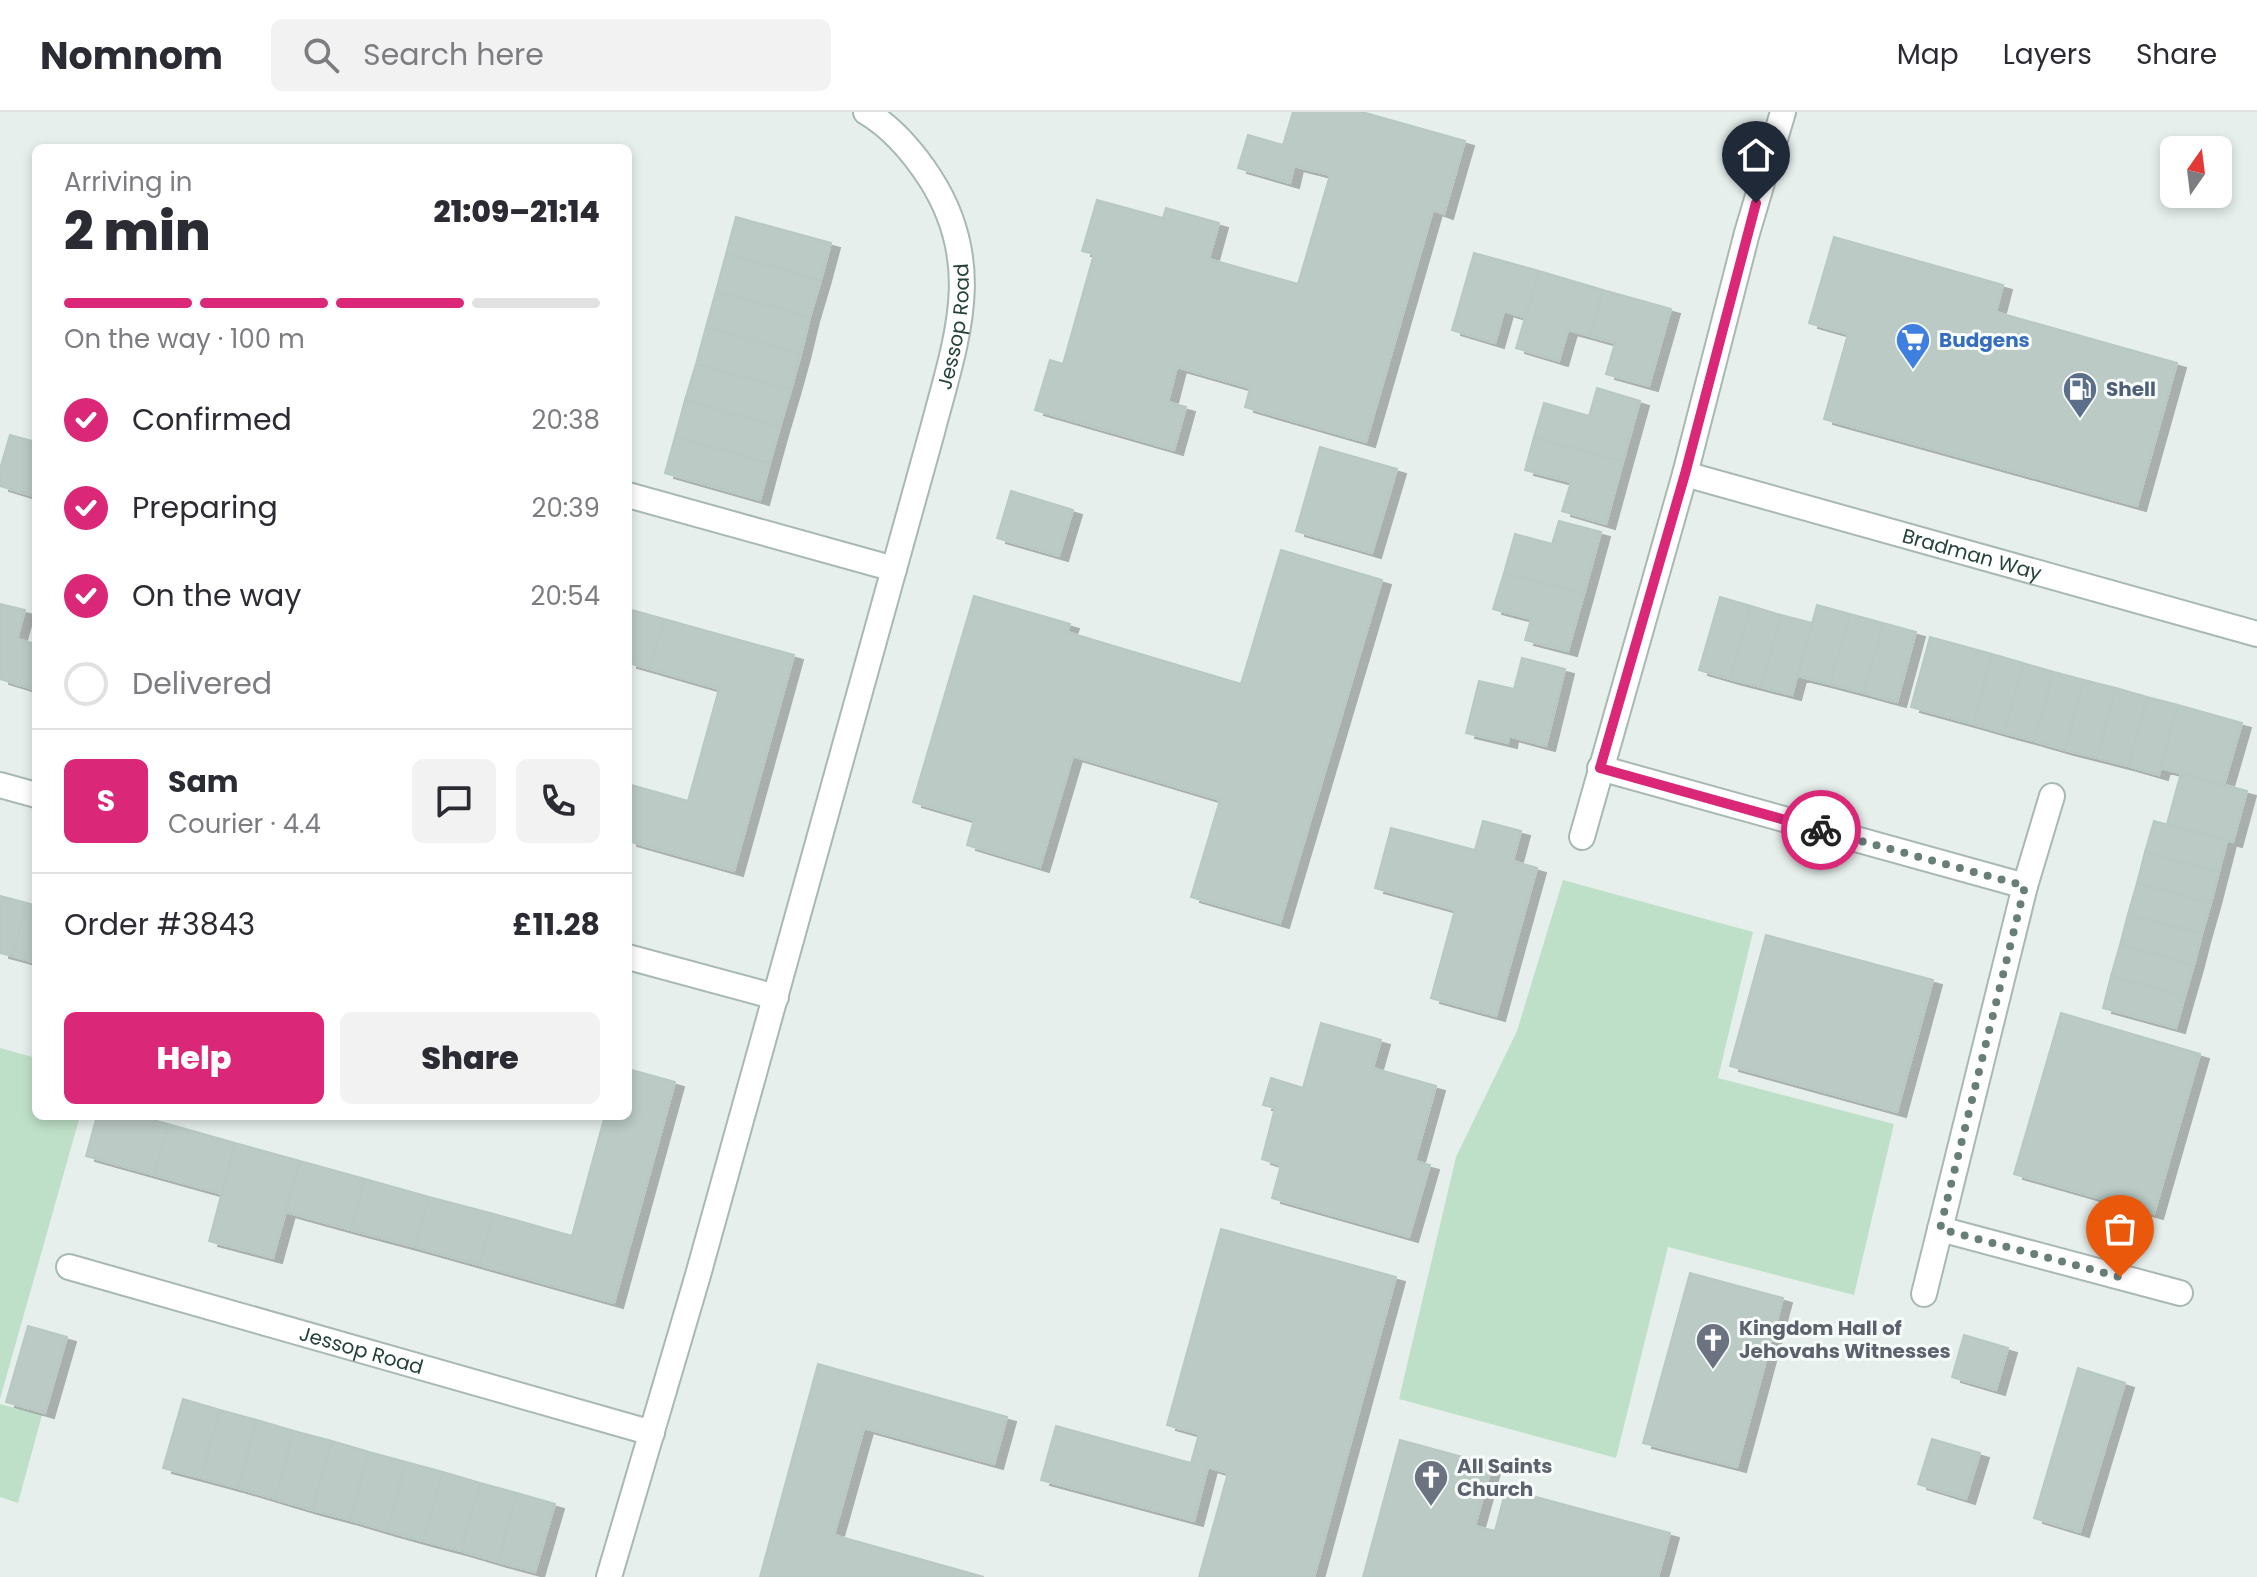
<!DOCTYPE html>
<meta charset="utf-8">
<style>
:root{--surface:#fff;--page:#f2f2f3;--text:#2b2b33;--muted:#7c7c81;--line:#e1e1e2;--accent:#db2777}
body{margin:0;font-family:Poppins,sans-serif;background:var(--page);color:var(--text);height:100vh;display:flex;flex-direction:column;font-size:30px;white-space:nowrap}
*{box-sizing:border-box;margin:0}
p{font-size:26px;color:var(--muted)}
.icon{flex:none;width:44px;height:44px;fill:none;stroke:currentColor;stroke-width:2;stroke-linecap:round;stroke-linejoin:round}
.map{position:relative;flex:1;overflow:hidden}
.side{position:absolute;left:32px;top:32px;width:600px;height:976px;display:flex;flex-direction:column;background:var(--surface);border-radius:12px;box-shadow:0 4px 12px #0003}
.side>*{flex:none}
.needle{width:52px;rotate:14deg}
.fabs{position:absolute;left:2160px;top:24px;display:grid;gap:16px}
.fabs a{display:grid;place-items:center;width:72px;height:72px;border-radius:12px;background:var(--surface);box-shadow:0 4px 12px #0003;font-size:40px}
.pin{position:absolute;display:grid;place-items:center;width:68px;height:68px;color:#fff;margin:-82px -34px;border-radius:50% 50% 50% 0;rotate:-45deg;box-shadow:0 0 8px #0007}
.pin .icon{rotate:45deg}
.courier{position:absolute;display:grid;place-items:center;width:80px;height:80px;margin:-40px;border:6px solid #db2777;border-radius:50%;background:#fff;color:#222;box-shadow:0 2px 10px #0007}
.head em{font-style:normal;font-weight:800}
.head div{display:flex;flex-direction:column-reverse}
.head{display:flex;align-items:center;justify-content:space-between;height:136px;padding:0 32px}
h1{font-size:52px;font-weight:800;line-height:60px}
.bar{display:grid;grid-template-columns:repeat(4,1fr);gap:12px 8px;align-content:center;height:96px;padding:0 32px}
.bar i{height:10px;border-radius:6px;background:var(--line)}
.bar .active{background:var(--accent)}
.bar p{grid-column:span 4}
.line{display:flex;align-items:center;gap:20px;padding:0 32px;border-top:2px solid var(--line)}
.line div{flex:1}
.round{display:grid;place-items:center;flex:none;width:84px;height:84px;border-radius:12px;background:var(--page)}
ol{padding:0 32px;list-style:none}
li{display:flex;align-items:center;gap:24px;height:88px}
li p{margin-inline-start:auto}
li .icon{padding:8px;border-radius:50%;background:var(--accent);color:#fff;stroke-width:4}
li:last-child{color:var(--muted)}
li i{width:44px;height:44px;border:4px solid var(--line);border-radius:50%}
.action{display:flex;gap:16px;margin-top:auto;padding:16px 32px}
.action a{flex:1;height:92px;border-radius:12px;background:var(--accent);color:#fff;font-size:32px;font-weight:800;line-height:92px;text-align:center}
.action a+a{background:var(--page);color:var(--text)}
header{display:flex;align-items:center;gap:48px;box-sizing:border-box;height:112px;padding:0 40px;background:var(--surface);border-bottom:2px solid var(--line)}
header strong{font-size:38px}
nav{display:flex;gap:44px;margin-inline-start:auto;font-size:28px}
.search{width:560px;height:72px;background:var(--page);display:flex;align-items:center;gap:20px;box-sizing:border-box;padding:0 28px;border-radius:12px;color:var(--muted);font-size:30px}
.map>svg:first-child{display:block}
.green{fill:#bfe0c8}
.building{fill:#bbcac4;stroke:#b8c9c2;stroke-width:2;filter:url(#shadow)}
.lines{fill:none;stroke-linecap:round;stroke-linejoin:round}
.street-casing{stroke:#a8b8b2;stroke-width:28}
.street{stroke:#fff;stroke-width:24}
.done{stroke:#687f78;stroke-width:8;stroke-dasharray:0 14.4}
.route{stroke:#db2777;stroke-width:10}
.labels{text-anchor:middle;stroke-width:6;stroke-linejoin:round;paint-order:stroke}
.street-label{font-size:20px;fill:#24423a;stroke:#f7fbf9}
.shop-label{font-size:20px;font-weight:bold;fill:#366cbe;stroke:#f7fbf9;text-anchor:start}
.service-label{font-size:20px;font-weight:bold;fill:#4e5e75;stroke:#f7fbf9;text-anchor:start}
.worship-label{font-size:20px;font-weight:bold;fill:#5b616d;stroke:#f7fbf9;text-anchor:start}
</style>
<header>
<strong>Nomnom</strong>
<div class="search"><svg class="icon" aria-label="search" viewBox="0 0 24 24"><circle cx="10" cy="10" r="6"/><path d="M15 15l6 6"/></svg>Search here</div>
<nav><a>Map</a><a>Layers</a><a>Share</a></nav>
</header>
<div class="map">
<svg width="2257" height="1465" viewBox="0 0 2257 1465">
<defs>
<filter id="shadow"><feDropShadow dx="9" dy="5" stdDeviation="0" flood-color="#0004"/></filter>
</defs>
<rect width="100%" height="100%" fill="#e6efeb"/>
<path class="green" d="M 1563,768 L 1753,820 L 1718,966 L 1894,1012 L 1854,1183 L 1668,1135 L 1616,1346 L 1399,1287 L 1456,1045 L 1517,919 Z
M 0,936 L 36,946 L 36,1004 L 80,1004 L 0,1287 Z
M 0,1292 L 42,1303 L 18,1391 L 0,1385 Z"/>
<path class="building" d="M 1293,0 L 1362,0 L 1465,29 L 1444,102 L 1433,98 L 1366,330 L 1245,295 L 1250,276 L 1177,255 L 1168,290 L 1186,295 L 1174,338 L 1035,298 L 1050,248 L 1063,252 L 1094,142 L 1082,139 L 1097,88 L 1163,106 L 1166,96 L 1219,111 L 1209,147 L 1298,172 L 1330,63 L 1294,54 L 1290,71 L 1238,56 L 1248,23 L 1283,33 Z
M 736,105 L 831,131 L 821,168 L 726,142 Z
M 1834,125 L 2003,173 L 1996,200 L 2177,251 L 2137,394 L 1824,307 L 1848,222 L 1809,211 Z
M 1474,141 L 1539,159 L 1526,206 L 1504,199 L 1495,231 L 1452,218 Z
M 726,142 L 821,168 L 810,205 L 716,179 Z
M 1539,159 L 1603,178 L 1590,224 L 1568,218 L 1559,249 L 1516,236 Z
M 1603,178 L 1671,197 L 1649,274 L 1606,262 L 1615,231 L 1590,224 Z
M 716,179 L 810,205 L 801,242 L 706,215 Z
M 706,215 L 801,242 L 791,278 L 696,252 Z
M 696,252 L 791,278 L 780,315 L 685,288 Z
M 1597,276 L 1640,289 L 1623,350 L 1534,325 L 1544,291 L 1589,304 Z
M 685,288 L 780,315 L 770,351 L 675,325 Z
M 10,323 L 36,330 L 36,385 L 0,374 L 0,357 Z
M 675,325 L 770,351 L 760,388 L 665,361 Z
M 1534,325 L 1623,350 L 1606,412 L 1562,399 L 1571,370 L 1525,358 Z
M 1320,335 L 1397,357 L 1372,441 L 1296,419 Z
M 1011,379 L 1073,398 L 1059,444 L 997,426 Z
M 1559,409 L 1601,420 L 1584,482 L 1504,461 L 1515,422 L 1552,432 Z
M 1281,438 L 1382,468 L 1280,811 L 1191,785 L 1220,688 L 1073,644 L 1040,755 L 967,733 L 974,708 L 913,690 L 974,484 L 1070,512 L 1067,520 L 1241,572 Z
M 1504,461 L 1584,482 L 1568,539 L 1525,528 L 1531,507 L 1493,497 Z
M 1720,485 L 1751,494 L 1730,567 L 1699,558 Z
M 0,492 L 25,498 L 17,527 L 36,532 L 36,578 L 0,567 Z
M 1817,493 L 1850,502 L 1830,572 L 1798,564 Z
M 1751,494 L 1781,503 L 1761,575 L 1730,567 Z
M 628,497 L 664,507 L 650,557 L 628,551 Z
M 1850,502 L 1883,511 L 1864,581 L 1830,572 Z
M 1781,503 L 1812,511 L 1792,583 L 1761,575 Z
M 664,507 L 794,543 L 734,759 L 628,729 L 628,672 L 688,689 L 719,577 L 650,557 Z
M 1883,511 L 1916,520 L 1897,590 L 1864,581 Z
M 1930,525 L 1992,542 L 1973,612 L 1911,595 Z
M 1992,542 L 2023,551 L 2004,621 L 1973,612 Z
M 1522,546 L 1565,557 L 1546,634 L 1509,624 L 1508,631 L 1466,621 L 1479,569 L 1514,577 Z
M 2023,551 L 2054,560 L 2034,629 L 2004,621 Z
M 2054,560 L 2084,568 L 2065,638 L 2034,629 Z
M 2084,568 L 2116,576 L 2097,646 L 2065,638 Z
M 2116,576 L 2147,585 L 2128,654 L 2097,646 Z
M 2147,585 L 2178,593 L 2159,663 L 2128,654 Z
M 2178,593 L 2242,611 L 2224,673 L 2161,656 Z
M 2181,661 L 2247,679 L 2233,730 L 2167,712 Z
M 1483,709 L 1521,719 L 1513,749 L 1537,756 L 1496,904 L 1431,886 L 1455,798 L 1375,776 L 1391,716 L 1475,738 Z
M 2154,709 L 2227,729 L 2219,760 L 2145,740 Z
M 2145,740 L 2219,760 L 2211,791 L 2137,771 Z
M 2137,771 L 2211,791 L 2202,822 L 2128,802 Z
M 0,784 L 27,791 L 12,844 L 0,841 Z
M 27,791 L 36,794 L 36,851 L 12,844 Z
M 2128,802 L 2202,822 L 2194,853 L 2120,833 Z
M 1766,823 L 1933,868 L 1897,1000 L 1730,954 Z
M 2120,833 L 2194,853 L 2185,884 L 2111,864 Z
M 2111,864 L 2185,884 L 2176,916 L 2103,896 Z
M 2061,901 L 2200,942 L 2154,1102 L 2014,1062 Z
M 1321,911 L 1381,928 L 1373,956 L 1436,974 L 1415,1049 L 1430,1053 L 1409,1125 L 1272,1086 L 1281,1053 L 1262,1047 L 1275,996 L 1263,993 L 1271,966 L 1303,976 Z
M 628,957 L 675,970 L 614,1191 L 479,1153 L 494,1102 L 572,1124 L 604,1007 L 594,1004 L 628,1004 Z
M 97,1004 L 138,1004 L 168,1012 L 154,1063 L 86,1044 Z
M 168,1012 L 235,1031 L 222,1082 L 154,1063 Z
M 235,1031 L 300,1049 L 273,1146 L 209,1129 Z
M 300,1049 L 365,1067 L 351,1118 L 286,1100 Z
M 365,1067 L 429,1085 L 415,1135 L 351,1118 Z
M 429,1085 L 494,1102 L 479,1153 L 415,1135 Z
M 1221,1117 L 1396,1165 L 1314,1465 L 1199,1465 L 1228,1361 L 1208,1355 L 1194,1409 L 1041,1368 L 1056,1314 L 1191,1351 L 1199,1322 L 1167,1313 Z
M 1690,1161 L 1783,1186 L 1737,1355 L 1643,1331 Z
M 28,1214 L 67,1225 L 45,1301 L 6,1290 Z
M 1964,1223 L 2008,1236 L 1996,1278 L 1952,1265 Z
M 818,1252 L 1007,1305 L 994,1352 L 864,1316 L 834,1423 L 984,1465 L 760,1465 Z
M 2078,1256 L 2125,1271 L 2080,1420 L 2034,1406 Z
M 183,1287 L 220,1298 L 201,1366 L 163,1356 Z
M 220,1298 L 257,1308 L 238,1376 L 201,1366 Z
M 257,1308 L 294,1319 L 275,1387 L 238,1376 Z
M 294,1319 L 332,1329 L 312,1398 L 275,1387 Z
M 1932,1327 L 1980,1341 L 1966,1387 L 1918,1372 Z
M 1400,1328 L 1492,1353 L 1475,1414 L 1495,1419 L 1506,1377 L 1670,1421 L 1658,1465 L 1363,1465 Z
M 332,1329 L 369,1340 L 350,1408 L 312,1398 Z
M 369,1340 L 406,1350 L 387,1419 L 350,1408 Z
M 406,1350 L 443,1360 L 423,1429 L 387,1419 Z
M 443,1360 L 480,1371 L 461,1439 L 423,1429 Z
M 480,1371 L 517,1381 L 498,1450 L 461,1439 Z
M 517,1381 L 555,1392 L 535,1460 L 498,1450 Z"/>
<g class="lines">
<g class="street-casing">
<g id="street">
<path id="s1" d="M 1685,362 L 2257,522"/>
<path d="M 628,383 L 894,457"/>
<path d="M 1600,656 L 2025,774"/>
<path d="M 0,673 L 36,683"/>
<path d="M 1582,725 L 1685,362 L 1747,121 L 1783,0"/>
<path d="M 628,845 L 776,885"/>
<path d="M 1940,1117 L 2180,1181"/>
<path id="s2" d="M 69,1155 L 652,1321"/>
<path d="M 1924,1182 L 2025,774 L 2052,684"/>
<path id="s3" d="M 609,1465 L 698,1163 L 932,320 C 956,228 986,153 930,66 C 913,40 893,16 866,0"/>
</g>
</g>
<use href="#street" class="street"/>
</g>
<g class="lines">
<path class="done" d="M 1821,718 L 2025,774 L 1940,1117 L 2120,1165"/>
<path class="route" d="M 1756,91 L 1685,362 L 1600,656 L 1821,718"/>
</g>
<defs>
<g id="supermarket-pin" transform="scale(1.8)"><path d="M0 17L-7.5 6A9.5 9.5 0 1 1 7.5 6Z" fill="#3f7fe0" stroke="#f7fbf9"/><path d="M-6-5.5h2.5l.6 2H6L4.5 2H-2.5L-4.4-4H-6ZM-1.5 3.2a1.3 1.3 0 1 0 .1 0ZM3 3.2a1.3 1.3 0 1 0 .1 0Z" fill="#fff"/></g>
<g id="fuel-pin" transform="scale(1.8)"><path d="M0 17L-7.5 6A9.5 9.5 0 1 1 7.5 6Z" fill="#5c6f8a" stroke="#f7fbf9"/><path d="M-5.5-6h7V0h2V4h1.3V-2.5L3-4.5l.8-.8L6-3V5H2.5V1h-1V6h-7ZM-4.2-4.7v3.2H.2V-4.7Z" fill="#fff"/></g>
<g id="church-pin" transform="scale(1.8)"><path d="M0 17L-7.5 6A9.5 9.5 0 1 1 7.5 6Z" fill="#6b7280" stroke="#f7fbf9"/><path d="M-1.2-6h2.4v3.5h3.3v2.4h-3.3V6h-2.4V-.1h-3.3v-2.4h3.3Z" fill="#fff"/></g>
</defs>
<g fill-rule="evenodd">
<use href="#supermarket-pin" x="1913" y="228"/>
<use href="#fuel-pin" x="2080" y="277"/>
<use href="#church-pin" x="1713" y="1228"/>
<use href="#church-pin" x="1431" y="1365"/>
</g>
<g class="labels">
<g class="street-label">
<text dy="7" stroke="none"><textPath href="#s3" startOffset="1298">Jessop Road</textPath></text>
<text dy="7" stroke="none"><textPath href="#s1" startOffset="298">Bradman Way</textPath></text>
<text dy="7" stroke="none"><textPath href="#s2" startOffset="304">Jessop Road</textPath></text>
</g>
<g class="shop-label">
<text x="1939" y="235">Budgens</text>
</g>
<g class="service-label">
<text x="2106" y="284">Shell</text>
</g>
<g class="worship-label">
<text x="1739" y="1223">Kingdom Hall of<tspan x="1739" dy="23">Jehovahs Witnesses</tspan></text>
<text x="1457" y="1361">All Saints<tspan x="1457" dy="23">Church</tspan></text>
</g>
</g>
</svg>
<div class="fabs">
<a><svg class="needle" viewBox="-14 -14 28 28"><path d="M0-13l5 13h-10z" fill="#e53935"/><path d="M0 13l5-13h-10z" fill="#7c7c81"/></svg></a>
</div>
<div class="pin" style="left:2120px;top:1165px;background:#ea580c"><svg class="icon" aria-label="bag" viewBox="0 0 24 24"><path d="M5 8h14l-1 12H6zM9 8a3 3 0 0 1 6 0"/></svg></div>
<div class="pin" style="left:1756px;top:91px;background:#1f2937"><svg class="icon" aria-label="home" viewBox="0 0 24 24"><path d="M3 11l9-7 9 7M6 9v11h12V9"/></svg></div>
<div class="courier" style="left:1821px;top:718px"><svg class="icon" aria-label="bike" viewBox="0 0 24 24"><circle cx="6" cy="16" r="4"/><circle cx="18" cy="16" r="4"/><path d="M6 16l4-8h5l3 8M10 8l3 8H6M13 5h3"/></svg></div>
<section class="side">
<div class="head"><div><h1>2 min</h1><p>Arriving in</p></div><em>21:09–21:14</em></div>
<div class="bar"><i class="active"></i><i class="active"></i><i class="active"></i><i></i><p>On the way · 100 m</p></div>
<ol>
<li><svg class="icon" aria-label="check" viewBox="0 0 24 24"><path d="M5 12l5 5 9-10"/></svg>Confirmed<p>20:38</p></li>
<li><svg class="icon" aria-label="check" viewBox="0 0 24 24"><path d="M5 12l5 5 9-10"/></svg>Preparing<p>20:39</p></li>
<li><svg class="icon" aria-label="check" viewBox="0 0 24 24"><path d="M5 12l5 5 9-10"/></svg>On the way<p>20:54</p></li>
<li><i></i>Delivered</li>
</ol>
<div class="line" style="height:144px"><b class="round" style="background:var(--accent);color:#fff">S</b><div><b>Sam</b><p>Courier · 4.4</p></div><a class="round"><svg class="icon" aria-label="chat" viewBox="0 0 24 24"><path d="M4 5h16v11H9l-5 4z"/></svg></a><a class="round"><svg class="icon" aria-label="phone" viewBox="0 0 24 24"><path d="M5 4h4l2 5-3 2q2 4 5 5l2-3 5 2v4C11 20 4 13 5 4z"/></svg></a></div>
<div class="line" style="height:104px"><div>Order #3843</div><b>£11.28</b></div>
<div class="action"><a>Help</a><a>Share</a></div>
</section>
</div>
